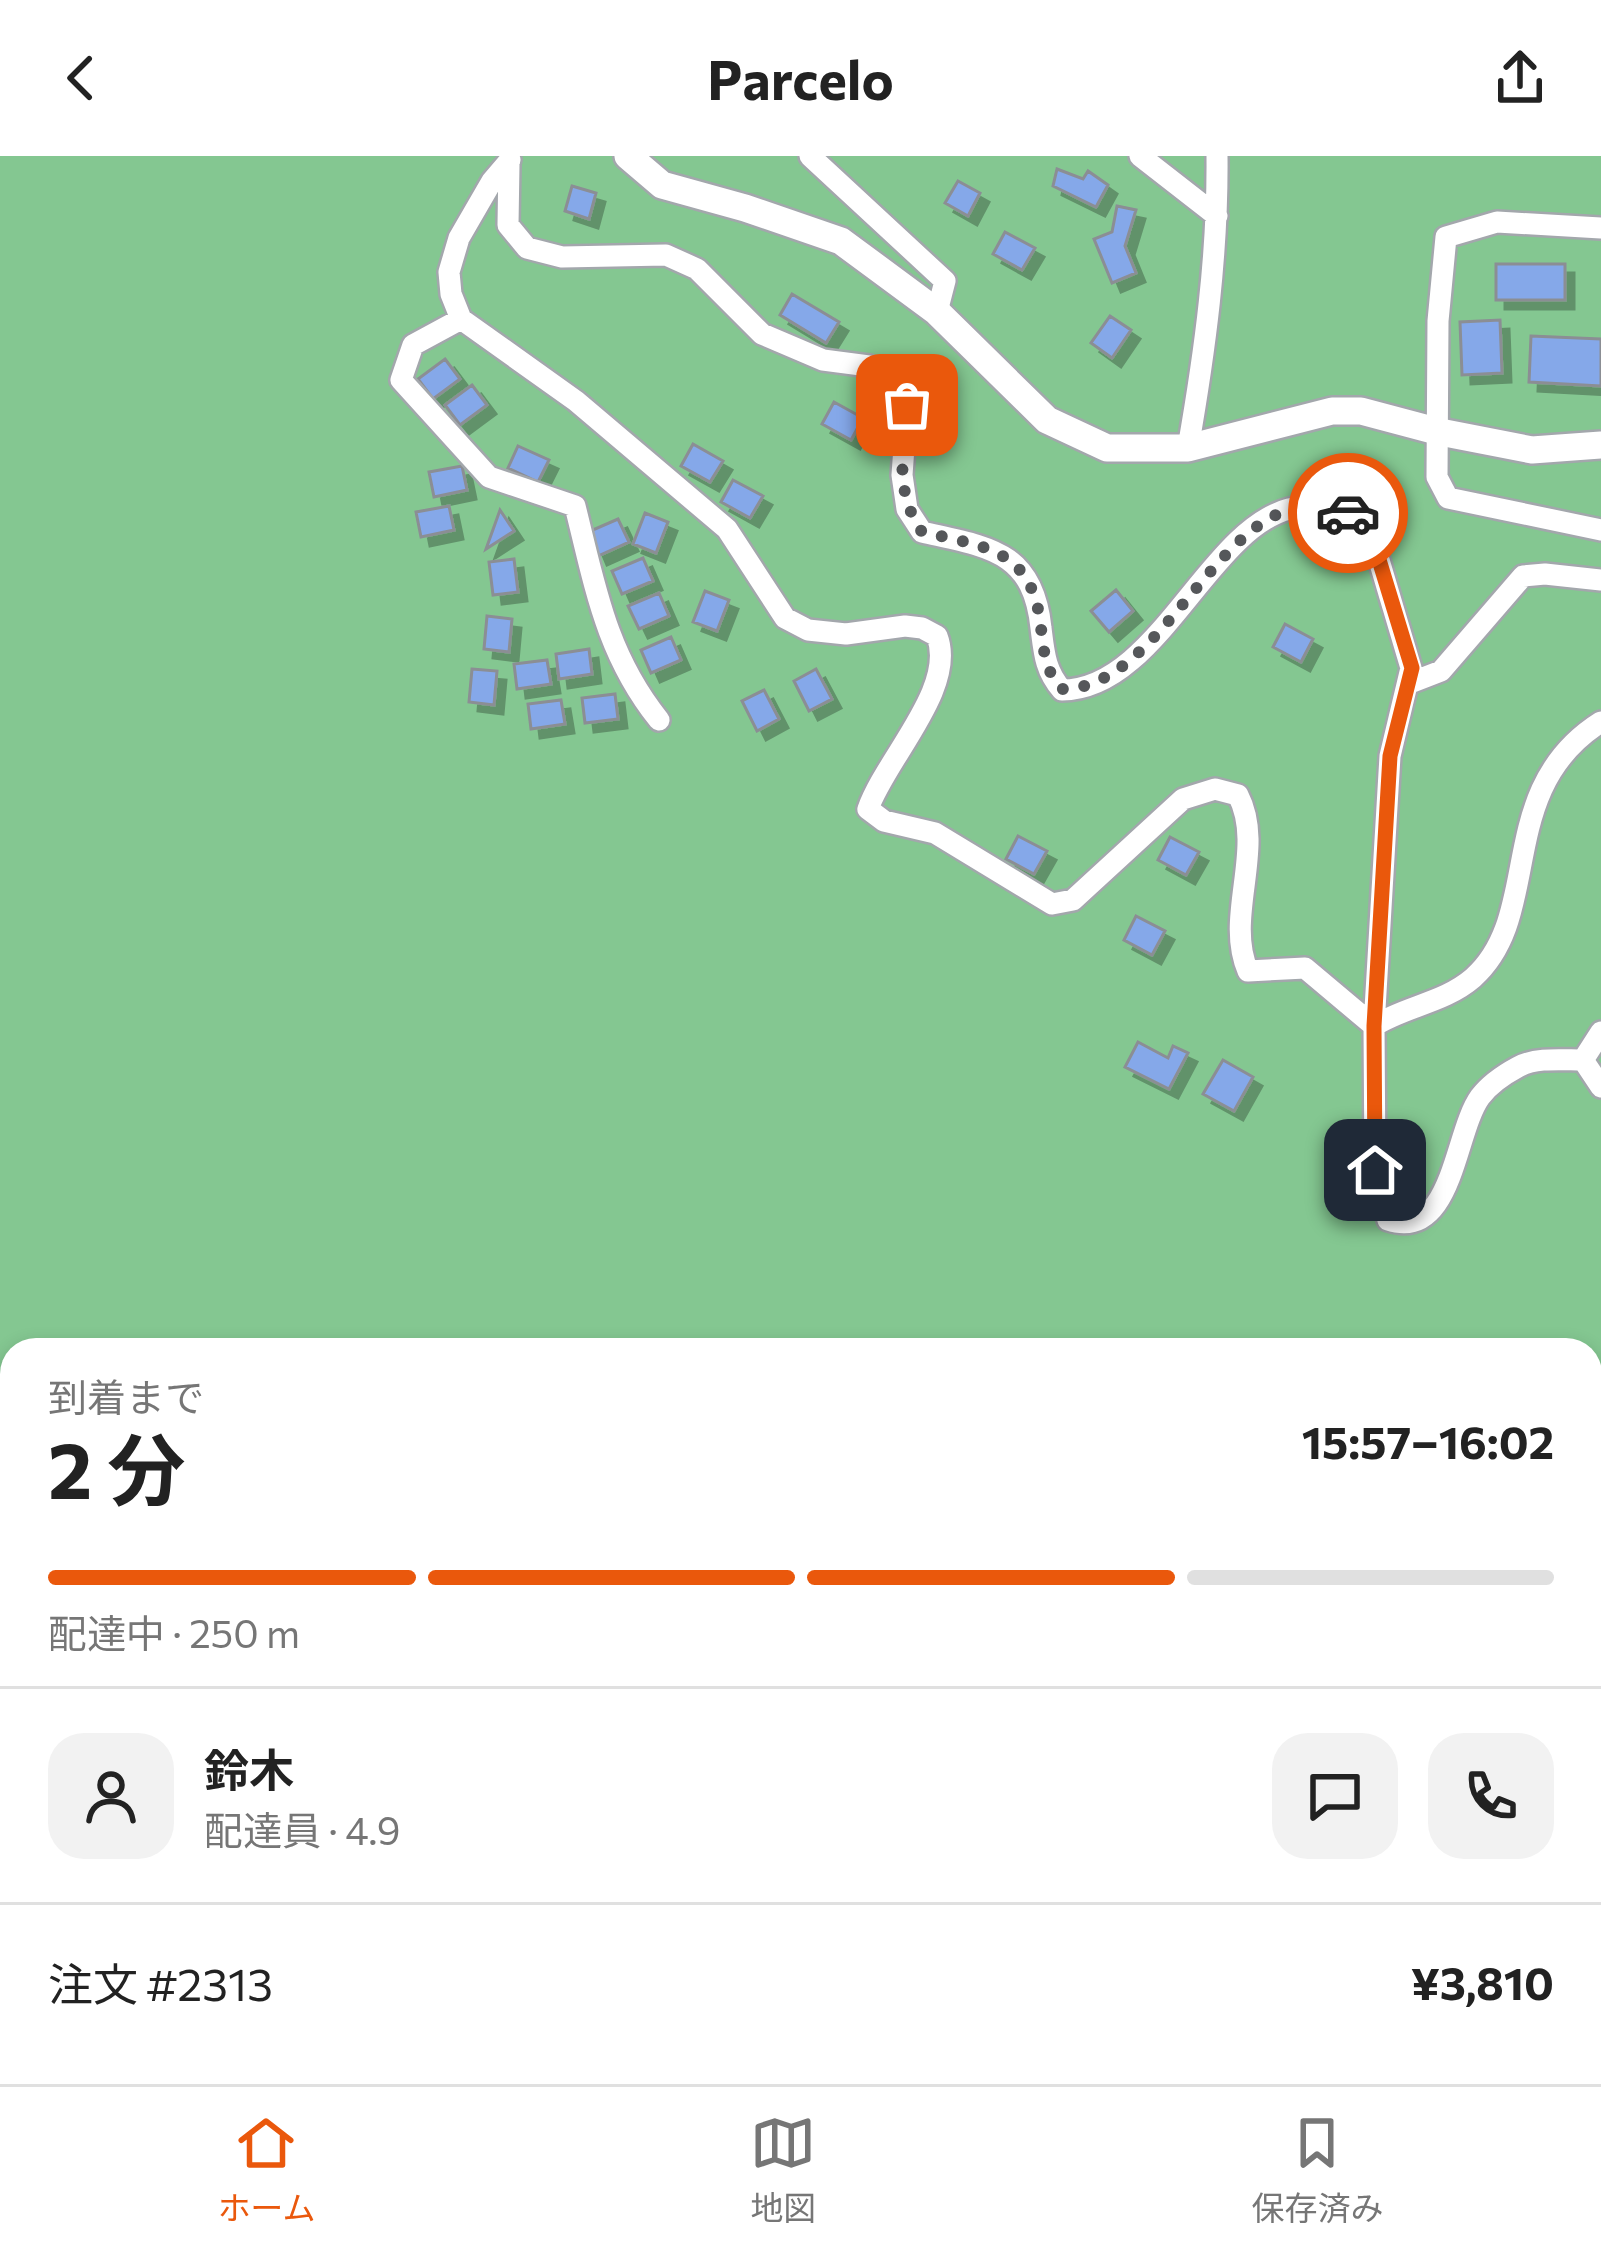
<!DOCTYPE html>
<html lang="ja">
<meta charset="utf-8">
<style>
:root{--surface:#fff;--page:#f2f2f2;--text:#222;--muted:#767676;--line:#e0e0e0;--accent:#ea580c}
body{margin:0;font-family:Commissioner,"Noto Sans JP",sans-serif;background:var(--page);color:var(--text);height:100vh;display:flex;flex-direction:column;font-size:45px;white-space:nowrap}
*{box-sizing:border-box;margin:0}
p{font-size:39px;color:var(--muted)}
.icon{flex:none;width:66px;height:66px;fill:none;stroke:currentColor;stroke-width:2;stroke-linecap:round;stroke-linejoin:round}
.map{position:relative;flex:1;overflow:hidden}
.panel{position:absolute;left:0px;top:1182px;width:1602px;height:747px;display:flex;flex-direction:column;background:var(--surface);border-radius:36px 36px 0 0;box-shadow:0 6px 18px #0003}
.panel>*{flex:none}
.pin{position:absolute;display:grid;place-items:center;width:102px;height:102px;color:#fff;margin:-51px;border-radius:24px;box-shadow:0 6px 18px #0006}
.courier{position:absolute;display:grid;place-items:center;width:120px;height:120px;margin:-60px;border:9px solid #ea580c;border-radius:50%;background:#fff;color:#222;box-shadow:0 3px 15px #0007}
.overview em{font-style:normal;font-weight:700}
.overview div{display:flex;flex-direction:column-reverse}
.overview{display:flex;align-items:center;justify-content:space-between;height:204px;padding:0 48px}
h1{font-size:78px;font-weight:700;line-height:90px}
.bar{display:grid;grid-template-columns:repeat(4,1fr);gap:18px 12px;align-content:center;height:144px;padding:0 48px}
.bar i{height:15px;border-radius:9px;background:var(--line)}
.bar .current{background:var(--accent)}
.bar p{grid-column:span 4}
.line{display:flex;align-items:center;gap:30px;padding:0 48px;border-top:3px solid var(--line)}
.line div{flex:1}
.round{display:grid;place-items:center;flex:none;width:126px;height:126px;border-radius:36px;background:var(--page)}
header{display:flex;justify-content:space-between;align-items:center;height:156px;padding:0 48px;background:var(--surface);font-size:54px;font-weight:700}
.tab-bar{display:flex;justify-content:space-around;align-items:center;height:168px;border-top:3px solid var(--line);background:var(--surface);font-size:33px;color:var(--muted)}
.tab-bar a{display:grid;justify-items:center;gap:6px}
.tab-bar .current{color:var(--accent)}
.map>svg:first-child{display:block}
.green{fill:#aae2b4}
.forest{fill:#84c791}
.building{fill:#85a8e9;stroke:#8b8e94;stroke-width:3;filter:url(#shadow)}
.lines{fill:none;stroke-linecap:round;stroke-linejoin:round}
.service-casing{stroke:#a3a7ac;stroke-width:15}
.minor-casing{stroke:#a3a7ac;stroke-width:26}
.tertiary-casing{stroke:#a3a7ac;stroke-width:32}
.service{stroke:#fff;stroke-width:10}
.minor{stroke:#fff;stroke-width:21}
.tertiary{stroke:#fff;stroke-width:27}
.done{stroke:#55575a;stroke-width:12;stroke-dasharray:0 21.6}
.route{stroke:#ea580c;stroke-width:15}
</style>
<header><svg class="icon" aria-label="back" viewBox="0 0 24 24"><path d="M15 5l-7 7 7 7"/></svg>Parcelo<svg class="icon" aria-label="share" viewBox="0 0 24 24"><path d="M12 15V3M7 8l5-5 5 5M5 13v7h14v-7"/></svg></header>
<div class="map">
<svg width="1601" height="1928" viewBox="0 0 1601 1928">
<defs>
<filter id="shadow"><feDropShadow dx="9" dy="9" stdDeviation="0" flood-color="#0004"/></filter>
</defs>
<rect width="100%" height="100%" fill="#e1e4ea"/>
<path class="green" d="M 113,1917 L 209,1917 L 226,1928 L 106,1928 Z"/>
<path class="forest" d="M 0,0 L 1601,0 L 1601,1928 L 564,1928 L 556,1917 L 1590,1917 L 1590,1194 L 12,1194 L 12,1521 L 0,1516 Z"/>
<path class="building" d="M 1057,13 L 1083,23 L 1088,15 L 1108,29 L 1096,51 L 1053,30 Z
M 958,25 L 980,37 L 968,60 L 945,47 Z
M 572,30 L 596,37 L 589,63 L 565,55 Z
M 1117,50 L 1136,54 L 1125,90 L 1136,117 L 1112,127 L 1094,83 L 1112,76 Z
M 1005,76 L 1035,92 L 1022,114 L 993,98 Z
M 1496,108 L 1565,108 L 1565,144 L 1496,144 Z
M 792,138 L 839,166 L 826,187 L 780,159 Z
M 1110,160 L 1131,174 L 1112,202 L 1091,187 Z
M 1500,164 L 1502,217 L 1462,219 L 1460,166 Z
M 1531,180 L 1601,183 L 1601,230 L 1529,226 Z
M 445,203 L 460,223 L 433,243 L 418,223 Z
M 472,229 L 487,249 L 460,269 L 445,249 Z
M 834,246 L 863,262 L 851,284 L 822,268 Z
M 693,288 L 723,305 L 710,326 L 681,310 Z
M 518,290 L 549,304 L 538,326 L 508,312 Z
M 462,310 L 467,334 L 434,341 L 429,316 Z
M 733,324 L 763,340 L 750,362 L 721,346 Z
M 449,350 L 454,374 L 421,381 L 416,356 Z
M 500,354 L 514,375 L 486,393 Z
M 645,357 L 668,366 L 656,397 L 633,388 Z
M 618,363 L 629,386 L 598,400 L 588,376 Z
M 643,402 L 653,425 L 622,438 L 612,415 Z
M 514,403 L 518,436 L 493,439 L 489,406 Z
M 1116,434 L 1133,455 L 1109,476 L 1091,455 Z
M 705,435 L 729,444 L 717,475 L 693,466 Z
M 659,437 L 669,460 L 639,473 L 628,450 Z
M 487,460 L 512,463 L 509,496 L 484,493 Z
M 1285,468 L 1313,483 L 1301,506 L 1273,491 Z
M 671,481 L 681,504 L 651,517 L 641,494 Z
M 589,493 L 592,518 L 559,523 L 556,498 Z
M 547,504 L 551,528 L 517,533 L 514,508 Z
M 472,513 L 497,515 L 494,549 L 469,546 Z
M 816,513 L 832,543 L 809,555 L 794,525 Z
M 764,534 L 779,563 L 757,575 L 742,545 Z
M 615,538 L 618,563 L 585,567 L 582,542 Z
M 561,544 L 565,568 L 531,573 L 528,548 Z
M 1018,680 L 1047,695 L 1034,718 L 1006,703 Z
M 1170,681 L 1199,696 L 1186,719 L 1158,704 Z
M 1136,760 L 1165,775 L 1152,799 L 1124,784 Z
M 1138,886 L 1168,902 L 1173,890 L 1188,897 L 1169,933 L 1125,911 Z
M 1223,904 L 1253,921 L 1234,955 L 1203,938 Z
M 291,1917 L 327,1917 L 318,1928 L 285,1928 Z"/>
<g class="lines">
<g class="service-casing">
<path id="service" d="M 0,1800 L 12,1805
M 72,1917 L 89,1928
M 30,1928 L 38,1917"/>
</g>
<g class="minor-casing">
<path id="minor" d="M 810,0 L 945,125 L 937,156
M 1140,0 L 1217,60
M 510,4 L 492,25 L 459,82 L 449,116 L 451,138 L 461,163 L 576,245 L 727,373 L 785,462 L 808,474 L 846,478 L 905,470 L 922,472 L 937,480 C 957,532 886,602 868,653 L 884,665 L 935,677 L 1052,748 L 1073,744 L 1183,643 L 1215,633 L 1238,639 C 1266,693 1224,760 1248,815 L 1305,812 L 1374,870
M 509,7 L 508,69 L 527,92 L 562,101 L 666,99 L 697,113 L 762,178 L 823,204 L 869,210 L 896,229 L 907,249 L 902,319 L 907,353 L 922,376 C 988,391 1033,394 1041,472 C 1044,496 1045,515 1062,534 C 1156,534 1208,374 1289,353 C 1305,349 1328,353 1345,354 L 1366,373 L 1376,394 L 1411,512 L 1390,600 L 1374,870 L 1375,1014 L 1388,1064 C 1453,1085 1454,977 1480,941 C 1489,929 1505,918 1518,911 C 1536,901 1562,904 1583,904
M 1601,72 L 1497,66 L 1446,81 L 1438,165 L 1437,321 L 1448,342 L 1601,374
M 461,163 L 413,189 L 401,224 L 489,321 L 575,350 C 595,430 606,498 659,564
M 1188,292 C 1205,195 1218,99 1217,0
M 1410,527 L 1441,515 L 1523,420 L 1545,418 L 1601,424
M 1374,870 C 1405,850 1444,847 1473,822 C 1545,758 1493,634 1601,566
M 1583,904 L 1601,931
M 1583,904 L 1601,876
M 0,1865 L 12,1835
M 503,1917 L 511,1928
M 95,1928 L 102,1917
M 253,1928 L 259,1917
M 413,1928 L 422,1917"/>
</g>
<g class="tertiary-casing">
<path id="tertiary" d="M 628,0 L 662,29 L 745,52 L 841,85 L 937,156 L 1047,264 L 1107,292 L 1188,292 L 1332,255 L 1361,255 L 1440,276 L 1532,294 L 1601,289
M 0,1728 L 12,1724
M 1590,1867 L 1601,1860
M 531,1917 L 541,1928
M 1207,1917 L 1231,1928
M 1147,1928 L 1155,1917
M 1496,1928 L 1513,1917"/>
</g>
<use href="#service" class="service"/>
<use href="#minor" class="minor"/>
<use href="#tertiary" class="tertiary"/>
</g>
<g class="lines">
<path class="done" d="M 907,249 C 903,297 894,335 922,376 C 988,391 1033,394 1041,472 C 1044,496 1045,515 1062,533 C 1173,533 1228,306 1348,357"/>
<path class="route" d="M 1348,357 L 1366,374 L 1376,394 L 1412,512 L 1390,600 L 1374,870 L 1375,1014"/>
</g>
</svg>
<div class="pin" style="left:907px;top:249px;background:#ea580c"><svg class="icon" aria-label="bag" viewBox="0 0 24 24"><path d="M5 8h14l-1 12H6zM9 8a3 3 0 0 1 6 0"/></svg></div>
<div class="pin" style="left:1375px;top:1014px;background:#1f2937"><svg class="icon" aria-label="home" viewBox="0 0 24 24"><path d="M3 11l9-7 9 7M6 9v11h12V9"/></svg></div>
<div class="courier" style="left:1348px;top:357px"><svg class="icon" aria-label="car" viewBox="0 0 24 24"><path d="M5 17H2v-5l4-1 3-4h7l3 4 3 1v5h-3M9 17h6M6 11h13"/><circle cx="7" cy="17" r="2"/><circle cx="17" cy="17" r="2"/></svg></div>
<section class="panel">
<div class="overview"><div><h1>2 分</h1><p>到着まで</p></div><em>15:57–16:02</em></div>
<div class="bar"><i class="current"></i><i class="current"></i><i class="current"></i><i></i><p>配達中 · 250 m</p></div>
<div class="line" style="height:216px"><a class="round"><svg class="icon" aria-label="person" viewBox="0 0 24 24"><circle cx="12" cy="8" r="4"/><path d="M4 21q1-7 8-7t8 7"/></svg></a><div><b>鈴木</b><p>配達員 · 4.9</p></div><a class="round"><svg class="icon" aria-label="chat" viewBox="0 0 24 24"><path d="M4 5h16v11H9l-5 4z"/></svg></a><a class="round"><svg class="icon" aria-label="phone" viewBox="0 0 24 24"><path d="M5 4h4l2 5-3 2q2 4 5 5l2-3 5 2v4C11 20 4 13 5 4z"/></svg></a></div>
<div class="line" style="height:156px"><div>注文 #2313</div><b>¥3,810</b></div>
</section>
</div>
<nav class="tab-bar">
<a class="current"><svg class="icon" aria-label="home" viewBox="0 0 24 24"><path d="M3 11l9-7 9 7M6 9v11h12V9"/></svg>ホーム</a>
<a><svg class="icon" aria-label="map" viewBox="0 0 24 24"><path d="M3 6l6-2 6 2 6-2v14l-6 2-6-2-6 2zM9 4v14M15 6v14"/></svg>地図</a>
<a><svg class="icon" aria-label="saved" viewBox="0 0 24 24"><path d="M7 4h10v16l-5-4-5 4z"/></svg>保存済み</a>
</nav>
